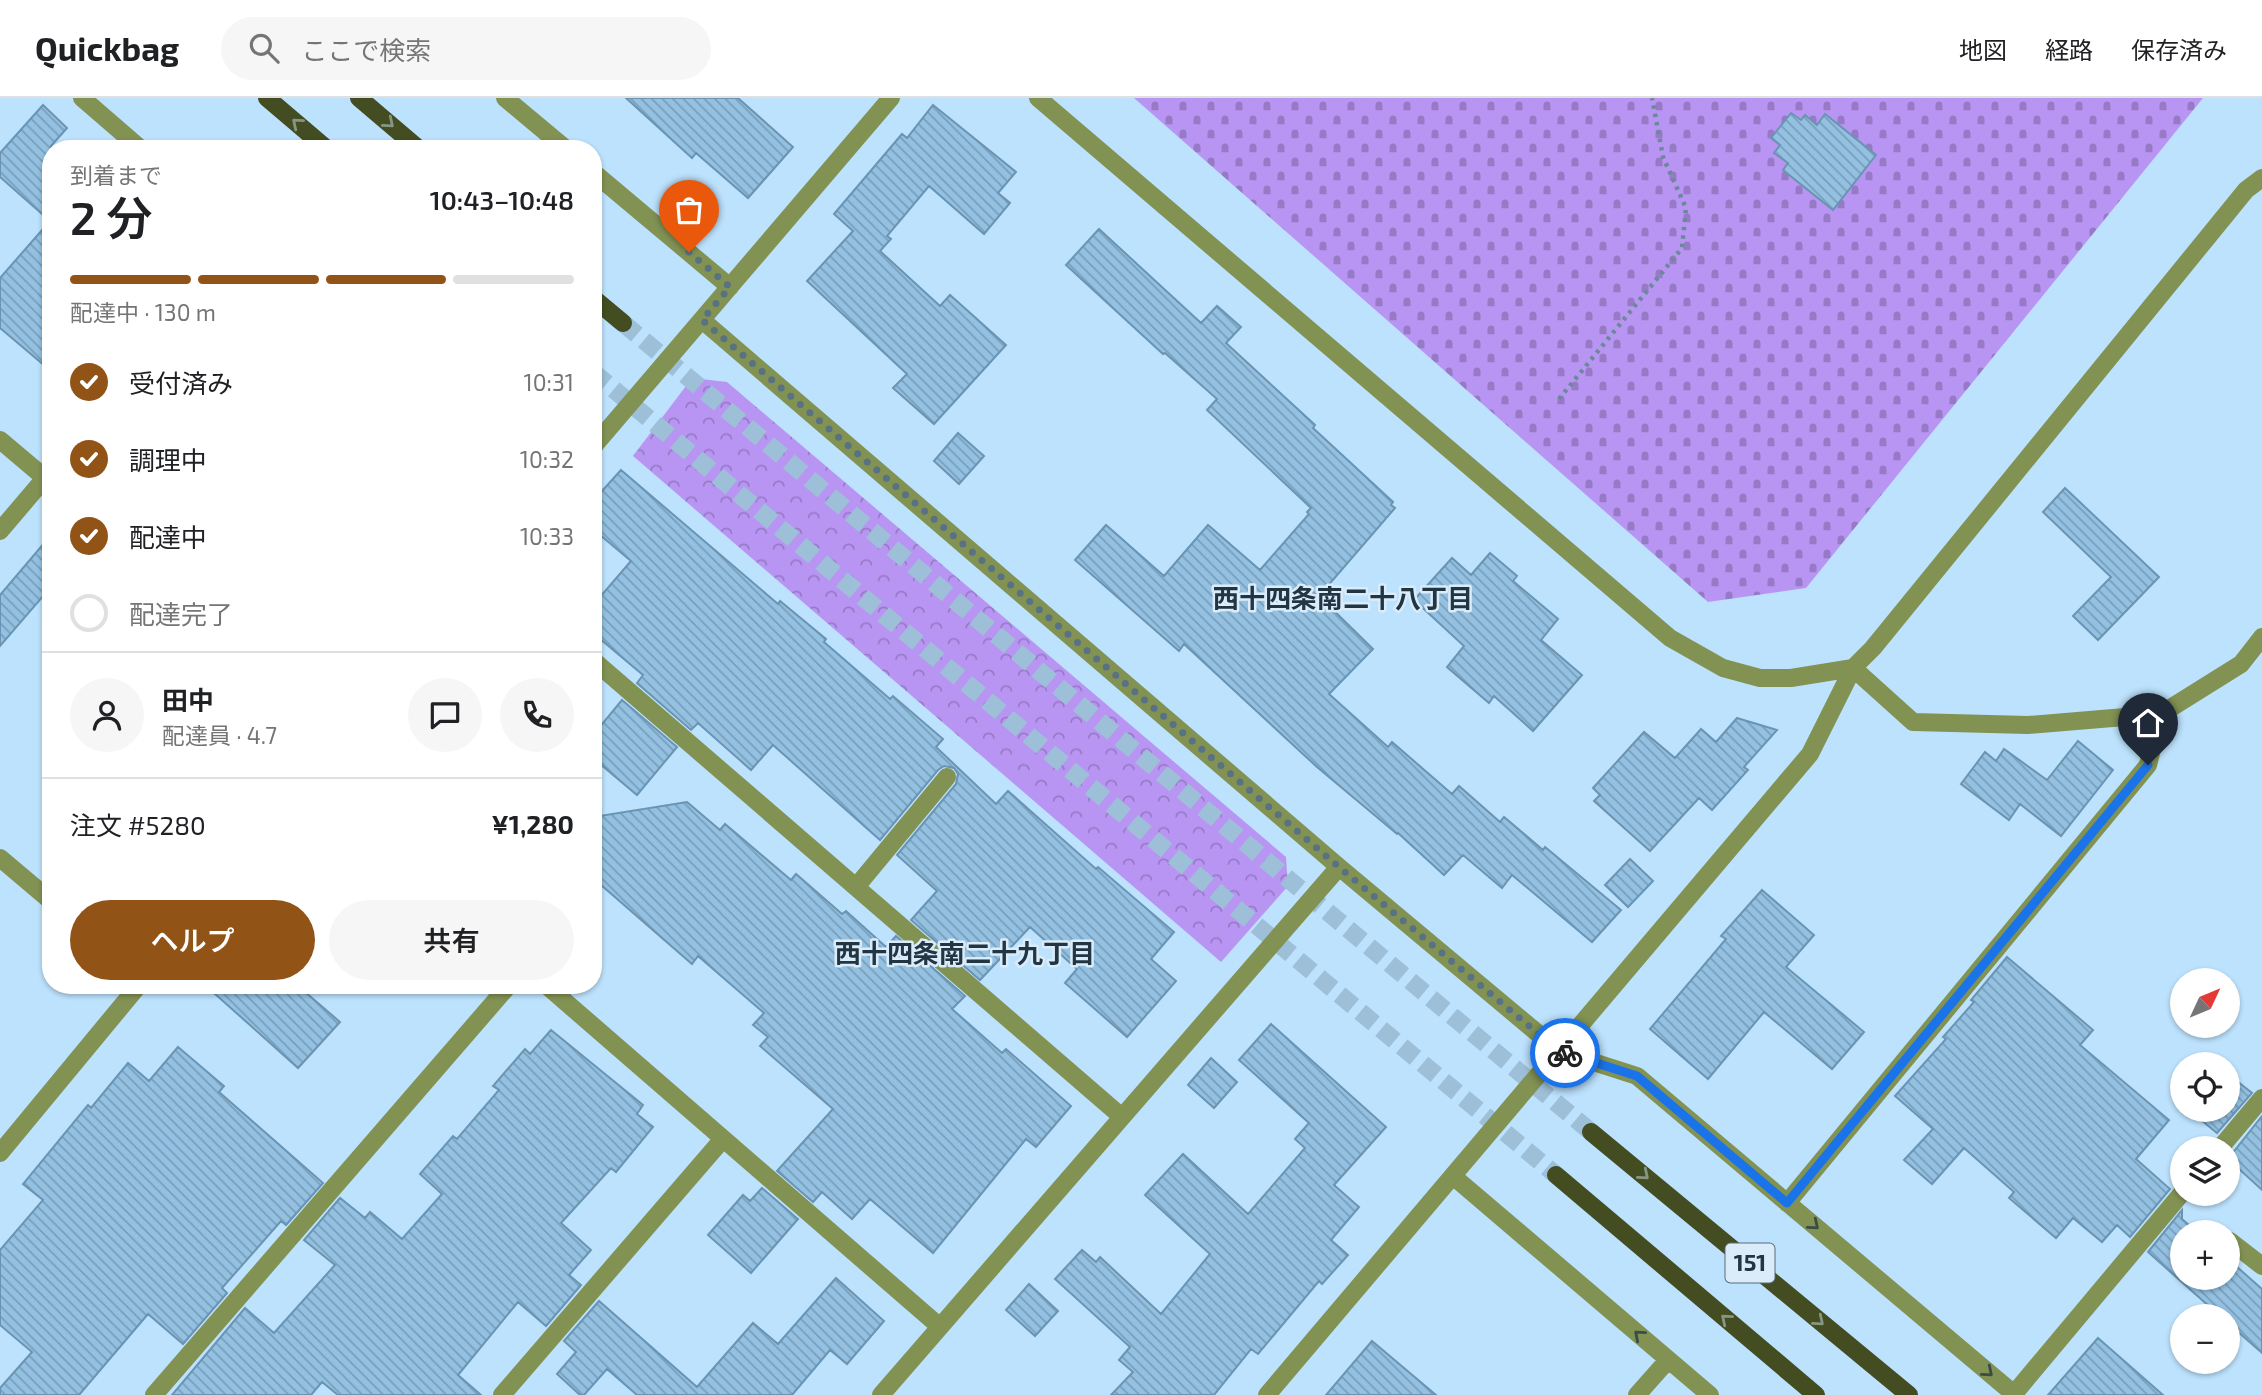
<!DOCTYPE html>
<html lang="ja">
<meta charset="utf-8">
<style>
:root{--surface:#fff;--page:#f6f6f6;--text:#202124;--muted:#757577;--line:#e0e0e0;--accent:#915416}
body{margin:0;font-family:"Exo 2","Noto Sans JP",sans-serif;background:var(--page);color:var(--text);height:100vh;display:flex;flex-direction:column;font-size:26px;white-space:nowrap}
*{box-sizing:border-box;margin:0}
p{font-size:23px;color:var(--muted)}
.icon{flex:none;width:38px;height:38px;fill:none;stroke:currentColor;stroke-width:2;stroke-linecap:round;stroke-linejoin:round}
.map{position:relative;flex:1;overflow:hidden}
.side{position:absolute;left:42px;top:42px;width:560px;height:854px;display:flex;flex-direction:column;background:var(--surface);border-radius:28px;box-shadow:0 2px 5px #0004}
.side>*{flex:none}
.needle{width:46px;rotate:46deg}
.fabs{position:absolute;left:2170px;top:870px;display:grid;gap:14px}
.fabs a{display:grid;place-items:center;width:70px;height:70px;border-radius:50%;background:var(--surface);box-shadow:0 2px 5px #0004;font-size:35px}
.pin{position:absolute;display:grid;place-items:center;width:60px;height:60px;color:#fff;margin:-72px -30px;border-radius:50% 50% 50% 0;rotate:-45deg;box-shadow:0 0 7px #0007}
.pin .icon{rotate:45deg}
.courier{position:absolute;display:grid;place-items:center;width:70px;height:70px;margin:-35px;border:5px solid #1a73e8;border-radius:50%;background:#fff;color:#222;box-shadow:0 2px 9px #0007}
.head em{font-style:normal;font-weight:600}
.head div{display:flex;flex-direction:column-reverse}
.head{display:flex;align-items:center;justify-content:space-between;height:119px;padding:0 28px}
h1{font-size:46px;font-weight:600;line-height:52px}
.bar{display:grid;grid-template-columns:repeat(4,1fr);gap:10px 7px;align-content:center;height:84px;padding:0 28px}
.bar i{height:9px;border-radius:5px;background:var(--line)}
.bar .selected{background:var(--accent)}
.bar p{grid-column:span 4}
.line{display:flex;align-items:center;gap:18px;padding:0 28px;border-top:2px solid var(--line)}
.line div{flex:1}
.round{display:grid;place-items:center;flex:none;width:74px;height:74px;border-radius:37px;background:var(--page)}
ol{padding:0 28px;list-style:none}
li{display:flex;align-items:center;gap:21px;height:77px}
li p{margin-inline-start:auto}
li .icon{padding:7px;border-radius:50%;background:var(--accent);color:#fff;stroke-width:4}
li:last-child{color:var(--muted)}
li i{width:38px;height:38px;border:4px solid var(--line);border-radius:50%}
.action{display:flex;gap:14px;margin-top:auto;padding:14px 28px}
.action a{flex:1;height:80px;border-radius:42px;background:var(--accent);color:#fff;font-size:28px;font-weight:600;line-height:80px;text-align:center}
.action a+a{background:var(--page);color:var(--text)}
header{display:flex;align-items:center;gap:42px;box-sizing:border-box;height:98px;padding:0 35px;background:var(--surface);border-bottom:2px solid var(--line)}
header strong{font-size:33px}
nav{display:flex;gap:38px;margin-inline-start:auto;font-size:24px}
.search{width:490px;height:63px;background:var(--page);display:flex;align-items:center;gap:18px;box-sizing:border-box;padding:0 24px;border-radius:38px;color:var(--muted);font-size:26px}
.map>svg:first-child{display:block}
.cemetery{fill:url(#cemetery-stones)}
.park{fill:url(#park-crowns)}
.building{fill:url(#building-back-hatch);stroke:#6994b4;stroke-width:2}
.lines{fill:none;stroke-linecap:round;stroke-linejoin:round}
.major-tunnel{stroke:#9ebfd8;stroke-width:18;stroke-dasharray:18 9;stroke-linecap:butt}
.path{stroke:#6d889c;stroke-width:4.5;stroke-dasharray:3.5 5;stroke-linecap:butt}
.minor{stroke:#829253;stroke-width:18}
.major{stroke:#434d21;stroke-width:18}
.oneway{stroke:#879583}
.oneway2{stroke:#3a4c46}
.done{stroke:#587283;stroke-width:7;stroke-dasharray:0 12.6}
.route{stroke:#1a73e8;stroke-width:9}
.labels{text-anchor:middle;stroke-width:5;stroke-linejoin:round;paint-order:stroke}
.shield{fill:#daecfa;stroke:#596c79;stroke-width:2}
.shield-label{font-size:23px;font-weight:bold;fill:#223542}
.neighbourhood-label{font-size:26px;font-weight:bold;fill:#223542;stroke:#daecfa}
</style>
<header>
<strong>Quickbag</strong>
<div class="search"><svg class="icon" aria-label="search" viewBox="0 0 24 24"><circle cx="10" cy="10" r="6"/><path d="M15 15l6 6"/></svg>ここで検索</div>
<nav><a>地図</a><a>経路</a><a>保存済み</a></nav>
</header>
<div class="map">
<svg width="2262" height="1297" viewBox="0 0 2262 1297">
<defs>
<pattern id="cemetery-stones" width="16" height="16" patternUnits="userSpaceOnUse" patternTransform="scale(1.75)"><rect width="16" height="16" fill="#b995f3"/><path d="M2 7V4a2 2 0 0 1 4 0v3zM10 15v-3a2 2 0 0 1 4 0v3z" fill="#967ac6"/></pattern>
<pattern id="park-crowns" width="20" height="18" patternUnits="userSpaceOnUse" patternTransform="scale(1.75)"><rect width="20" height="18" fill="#b995f3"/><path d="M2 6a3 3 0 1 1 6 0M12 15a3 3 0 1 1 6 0" fill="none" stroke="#967ac6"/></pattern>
<pattern id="building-back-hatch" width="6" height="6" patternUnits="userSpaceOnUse" patternTransform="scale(1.75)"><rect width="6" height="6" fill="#94c1e2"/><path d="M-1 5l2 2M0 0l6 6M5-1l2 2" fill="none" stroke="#789eb9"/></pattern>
</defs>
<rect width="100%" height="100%" fill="#bde2fd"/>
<path class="cemetery" d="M 1134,0 L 2203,0 L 1806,490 L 1708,504 Z"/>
<path class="park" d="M 692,280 L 727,284 L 1286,759 L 1288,788 L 1221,864 L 633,358 Z"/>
<path class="building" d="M 626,0 L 738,0 L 793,49 L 748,100 L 696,55 L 692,60 Z
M 43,7 L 67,30 L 51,48 L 51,273 L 0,230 L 0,180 L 50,123 L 0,79 L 0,55 Z
M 933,7 L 1016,74 L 998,95 L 1010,105 L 984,136 L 929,88 L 887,138 L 891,141 L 880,153 L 940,208 L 950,197 L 1006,247 L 934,326 L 893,290 L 907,276 L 807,183 L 853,133 L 834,116 L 902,36 L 907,40 Z
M 1791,15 L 1801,22 L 1805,17 L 1817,27 L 1825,16 L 1876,57 L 1833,112 L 1783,72 L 1788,65 L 1774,55 L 1780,47 L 1771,40 Z
M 1099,131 L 1201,225 L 1217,208 L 1241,229 L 1226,245 L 1315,327 L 1313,330 L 1393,404 L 1391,407 L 1395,410 L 1319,498 L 1373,551 L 1329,596 L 1388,649 L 1392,644 L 1452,696 L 1459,688 L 1500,724 L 1504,719 L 1543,752 L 1545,749 L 1621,812 L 1592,844 L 1512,777 L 1502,790 L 1463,757 L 1444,777 L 1398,735 L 1397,736 L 1317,669 L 1184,546 L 1179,553 L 1075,462 L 1106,427 L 1164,478 L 1208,427 L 1260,472 L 1309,416 L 1307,414 L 1311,410 L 1207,312 L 1217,301 L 1165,255 L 1163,256 L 1066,167 Z
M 958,335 L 984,358 L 959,386 L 934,363 Z
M 621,372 L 778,506 L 780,503 L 826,541 L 824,544 L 890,601 L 893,598 L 943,641 L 936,649 L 996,706 L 1008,693 L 1096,771 L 1098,769 L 1174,834 L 1151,861 L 1176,883 L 1127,939 L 1065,885 L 1077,871 L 1030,829 L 980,882 L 911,822 L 937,793 L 897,757 L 956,686 L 958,676 L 954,670 L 944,668 L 938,672 L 880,742 L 773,647 L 751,672 L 698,625 L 691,632 L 637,585 L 643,577 L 593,535 L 593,507 L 631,463 L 593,431 L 593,403 Z
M 2065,390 L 2159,479 L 2098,542 L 2073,518 L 2111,479 L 2043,414 Z
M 51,437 L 51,489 L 0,548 L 0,497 Z
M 1490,455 L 1517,478 L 1513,483 L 1558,521 L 1541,542 L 1582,577 L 1533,633 L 1494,598 L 1489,605 L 1447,569 L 1464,548 L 1414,502 L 1452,460 L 1471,477 Z
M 622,602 L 677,649 L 637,697 L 593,660 L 593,637 Z
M 1737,620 L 1777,632 L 1744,669 L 1748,672 L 1712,712 L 1699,700 L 1650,753 L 1594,703 L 1600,697 L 1593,690 L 1644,634 L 1675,660 L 1701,631 L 1716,644 Z
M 2078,643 L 2113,672 L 2061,738 L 2020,706 L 2009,722 L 1961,686 L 1985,654 L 1996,663 L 2004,651 L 2047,682 Z
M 687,704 L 720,732 L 725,726 L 791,782 L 796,776 L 842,816 L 846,813 L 886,849 L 896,838 L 965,898 L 952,911 L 1002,955 L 1006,951 L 1071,1008 L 1036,1049 L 1026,1041 L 933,1155 L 870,1101 L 852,1121 L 822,1094 L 813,1104 L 777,1073 L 833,1011 L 760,948 L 768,939 L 753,927 L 764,915 L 698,858 L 692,866 L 593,780 L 593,719 Z
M 1630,761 L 1653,783 L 1628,809 L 1605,787 Z
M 1762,792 L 1814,837 L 1786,869 L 1864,934 L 1832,971 L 1764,914 L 1708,981 L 1650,931 L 1726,841 L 1721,838 Z
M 2007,859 L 2093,932 L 2080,947 L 2169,1022 L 2136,1061 L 2170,1091 L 2130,1139 L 2117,1127 L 2102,1144 L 2073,1120 L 2056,1140 L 2009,1100 L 2014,1094 L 1964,1050 L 1932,1086 L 1904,1062 L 1933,1031 L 1895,998 L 1946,941 L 1943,939 L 1974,904 L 1971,902 Z
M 205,887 L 297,887 L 340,924 L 298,970 Z
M 1271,926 L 1386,1029 L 1334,1087 L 1359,1109 L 1331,1142 L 1348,1157 L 1322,1186 L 1319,1183 L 1258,1256 L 1251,1251 L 1214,1297 L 1111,1297 L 1133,1274 L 1119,1262 L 1130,1249 L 1055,1181 L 1082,1152 L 1096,1164 L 1100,1159 L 1161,1216 L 1210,1156 L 1145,1097 L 1183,1056 L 1248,1116 L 1305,1050 L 1295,1041 L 1309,1025 L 1239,962 Z
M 551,932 L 643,1007 L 637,1016 L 653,1029 L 616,1074 L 611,1070 L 561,1125 L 591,1152 L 569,1177 L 581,1187 L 546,1228 L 518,1204 L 458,1277 L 481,1297 L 338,1297 L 322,1284 L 311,1297 L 172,1297 L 245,1210 L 274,1235 L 335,1167 L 304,1142 L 340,1100 L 365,1120 L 370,1114 L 402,1141 L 442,1096 L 420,1076 L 453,1038 L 457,1041 L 499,992 L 493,988 L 525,951 L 530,956 Z
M 178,949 L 224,988 L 219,994 L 323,1085 L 286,1127 L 281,1123 L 222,1190 L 227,1195 L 183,1246 L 148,1216 L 79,1297 L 0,1297 L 0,1290 L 32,1254 L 0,1227 L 0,1152 L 43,1102 L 23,1086 L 88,1007 L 91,1010 L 128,965 L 149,983 Z
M 1211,960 L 1237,984 L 1214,1010 L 1188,987 Z
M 2228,976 L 2252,995 L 2217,1035 L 2189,1012 L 2228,1012 Z
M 2262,1018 L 2262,1092 L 2228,1061 Z
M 762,1090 L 798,1121 L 751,1175 L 708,1137 L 743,1097 L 750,1103 Z
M 2182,1112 L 2182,1121 L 2197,1134 L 2182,1134 L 2182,1180 L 2228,1180 L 2228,1161 L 2262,1191 L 2262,1255 L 2228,1225 L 2228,1218 L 2220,1218 L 2148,1154 Z
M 836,1180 L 884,1223 L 847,1266 L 830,1252 L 792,1297 L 637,1297 L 607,1271 L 584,1297 L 580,1297 L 557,1276 L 576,1254 L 564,1243 L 599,1203 L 697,1289 L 753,1225 L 778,1246 Z
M 1029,1186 L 1058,1213 L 1035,1238 L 1006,1212 Z
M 2098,1240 L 2163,1297 L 2048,1297 Z
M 1372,1243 L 1436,1297 L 1326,1297 Z"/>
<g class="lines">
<path class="major-tunnel" d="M 623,225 L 1591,1034
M 593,274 L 1556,1077"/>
<path class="path" d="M 1559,301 L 1682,150 L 1686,110 L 1663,59 L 1652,0"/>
<path class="minor" d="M 82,0 L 141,51
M 505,0 L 566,51
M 1038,0 L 1670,540 L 1723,570 L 1760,580 L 1791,580 L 1853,570 L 1873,550 L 2246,92 L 2262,80
M 593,74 L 730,189
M 702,222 L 1339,769 L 1559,953 L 1637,978 L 2014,1296
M 0,342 L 51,385
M 593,349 L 891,0
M 0,433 L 45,380
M 593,562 L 1122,1019
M 0,760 L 51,803
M 856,789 L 947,679
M 546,887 L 939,1228
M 2220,1050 L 2262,1000
M 0,1055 L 139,887
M 1454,1079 L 1710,1297
M 1787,1105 L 2148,667 L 2161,616
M 2230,1143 L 2262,1168
M 154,1297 L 509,887
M 502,1297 L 722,1042
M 881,1297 L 1339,769
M 1267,1297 L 1810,656 L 1853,570 L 1913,624 L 2028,627 L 2161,616 L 2241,566 L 2262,539
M 1637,1297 L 1668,1262
M 2013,1297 L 2182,1095"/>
<path class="major" d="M 267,0 L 327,51
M 359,0 L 419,51
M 593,200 L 623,225
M 1591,1034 L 1909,1297
M 1556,1077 L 1816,1297"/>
</g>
<defs><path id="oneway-chevron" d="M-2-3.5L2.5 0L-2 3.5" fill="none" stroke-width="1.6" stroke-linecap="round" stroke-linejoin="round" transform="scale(1.75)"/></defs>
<g class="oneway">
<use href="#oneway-chevron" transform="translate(297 25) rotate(-140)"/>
<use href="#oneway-chevron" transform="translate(389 25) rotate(40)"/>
<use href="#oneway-chevron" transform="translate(1644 1077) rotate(40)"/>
<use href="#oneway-chevron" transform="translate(1726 1221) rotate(-140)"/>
<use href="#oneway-chevron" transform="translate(1819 1223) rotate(40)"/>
</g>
<g class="oneway2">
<use href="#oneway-chevron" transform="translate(1814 1127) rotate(40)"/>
<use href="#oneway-chevron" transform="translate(1639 1237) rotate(-139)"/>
<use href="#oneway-chevron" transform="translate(1988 1274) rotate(40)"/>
</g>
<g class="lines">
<path class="done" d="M 689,154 L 730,189 L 702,222 L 1339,769 L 1559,953 L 1565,955"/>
<path class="route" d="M 1565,955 L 1637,978 L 1787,1105 L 2148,667"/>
</g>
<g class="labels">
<rect class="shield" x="1725.5" y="1145.5" width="49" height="39" rx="5"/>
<g class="shield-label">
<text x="1750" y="1173">151</text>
</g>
<g class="neighbourhood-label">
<text x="1343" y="510">西十四条南二十八丁目</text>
<text x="965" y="865">西十四条南二十九丁目</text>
</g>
</g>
</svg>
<div class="fabs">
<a><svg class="needle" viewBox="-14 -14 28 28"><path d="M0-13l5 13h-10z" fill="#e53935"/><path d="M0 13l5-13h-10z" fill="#757577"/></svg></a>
<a><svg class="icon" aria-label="locate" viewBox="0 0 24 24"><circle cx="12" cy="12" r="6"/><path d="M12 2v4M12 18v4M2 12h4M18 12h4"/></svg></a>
<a><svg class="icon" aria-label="layers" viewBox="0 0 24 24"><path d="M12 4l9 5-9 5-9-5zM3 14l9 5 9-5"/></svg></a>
<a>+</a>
<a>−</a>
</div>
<div class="pin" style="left:689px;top:154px;background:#ea580c"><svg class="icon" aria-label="bag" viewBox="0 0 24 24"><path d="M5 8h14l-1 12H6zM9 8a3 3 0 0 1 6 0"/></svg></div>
<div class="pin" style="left:2148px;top:667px;background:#1f2937"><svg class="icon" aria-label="home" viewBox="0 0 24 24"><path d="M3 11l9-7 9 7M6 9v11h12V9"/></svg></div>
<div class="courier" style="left:1565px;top:955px"><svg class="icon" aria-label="bike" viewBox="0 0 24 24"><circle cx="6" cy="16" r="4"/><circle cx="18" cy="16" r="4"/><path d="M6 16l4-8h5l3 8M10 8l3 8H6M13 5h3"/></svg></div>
<section class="side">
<div class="head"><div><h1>2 分</h1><p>到着まで</p></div><em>10:43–10:48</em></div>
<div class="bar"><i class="selected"></i><i class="selected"></i><i class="selected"></i><i></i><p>配達中 · 130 m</p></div>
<ol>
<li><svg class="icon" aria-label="check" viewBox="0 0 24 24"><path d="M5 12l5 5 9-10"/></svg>受付済み<p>10:31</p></li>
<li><svg class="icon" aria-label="check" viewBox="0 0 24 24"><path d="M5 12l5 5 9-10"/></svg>調理中<p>10:32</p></li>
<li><svg class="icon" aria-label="check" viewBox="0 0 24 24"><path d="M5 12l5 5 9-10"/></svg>配達中<p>10:33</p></li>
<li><i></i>配達完了</li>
</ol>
<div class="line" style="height:126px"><a class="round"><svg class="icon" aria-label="person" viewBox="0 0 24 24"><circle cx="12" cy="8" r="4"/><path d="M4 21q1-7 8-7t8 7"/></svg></a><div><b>田中</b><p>配達員 · 4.7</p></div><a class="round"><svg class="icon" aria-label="chat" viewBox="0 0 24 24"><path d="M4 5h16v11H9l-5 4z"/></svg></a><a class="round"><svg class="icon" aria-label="phone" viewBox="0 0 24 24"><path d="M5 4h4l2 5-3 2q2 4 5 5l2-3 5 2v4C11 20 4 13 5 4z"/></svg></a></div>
<div class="line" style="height:91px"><div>注文 #5280</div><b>¥1,280</b></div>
<div class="action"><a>ヘルプ</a><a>共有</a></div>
</section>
</div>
